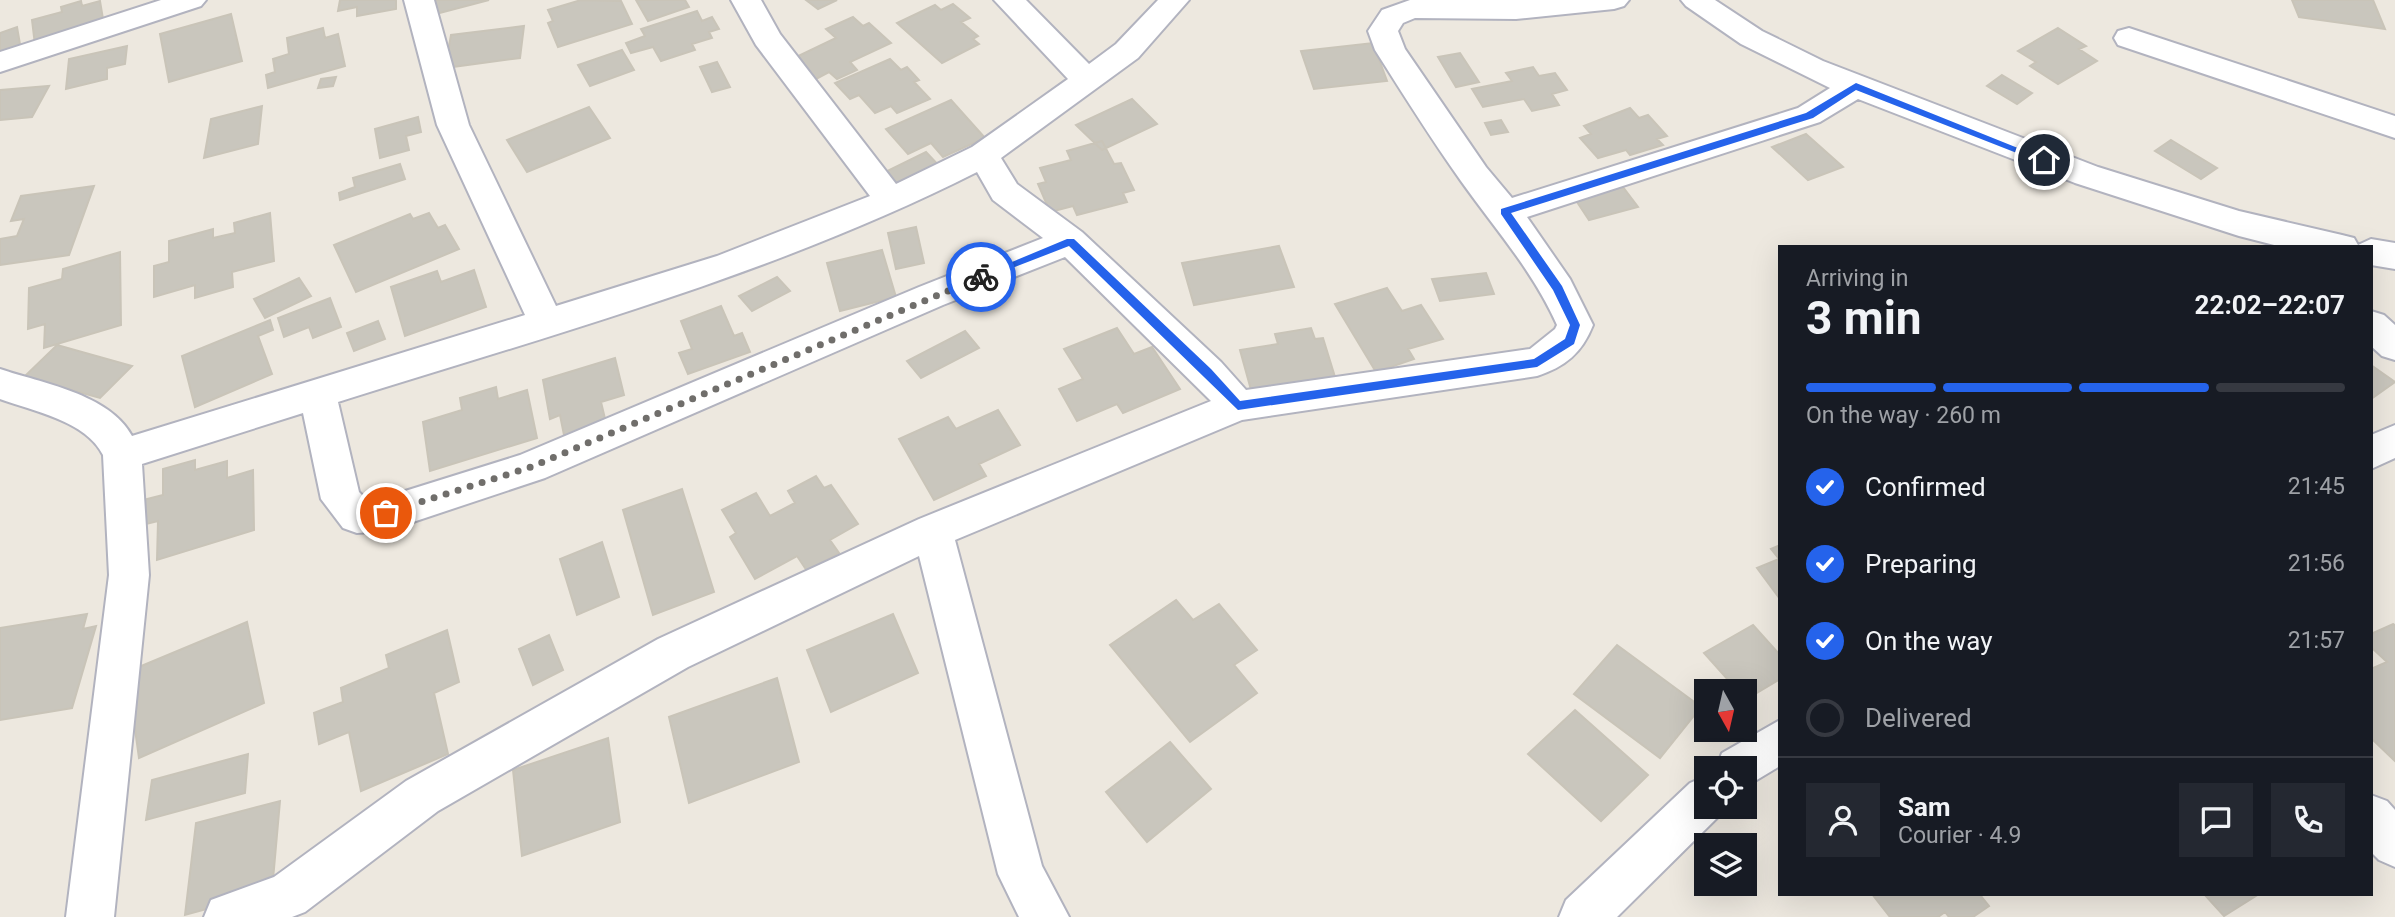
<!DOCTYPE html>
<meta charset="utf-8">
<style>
:root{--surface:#171b24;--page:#242831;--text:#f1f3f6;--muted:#9ea1a6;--line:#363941;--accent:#2563eb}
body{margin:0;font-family:Roboto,sans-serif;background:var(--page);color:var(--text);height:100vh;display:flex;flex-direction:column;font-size:26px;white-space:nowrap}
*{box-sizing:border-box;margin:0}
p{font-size:23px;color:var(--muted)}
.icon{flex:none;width:38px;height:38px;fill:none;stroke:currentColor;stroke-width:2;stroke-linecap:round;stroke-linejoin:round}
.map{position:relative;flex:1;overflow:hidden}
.side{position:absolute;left:1778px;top:245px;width:595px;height:651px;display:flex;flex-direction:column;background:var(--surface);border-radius:0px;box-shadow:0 7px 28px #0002}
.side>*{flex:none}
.needle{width:46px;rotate:172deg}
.fabs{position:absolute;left:1694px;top:679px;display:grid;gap:14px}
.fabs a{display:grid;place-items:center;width:63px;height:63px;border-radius:0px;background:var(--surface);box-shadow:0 7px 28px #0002;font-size:35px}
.pin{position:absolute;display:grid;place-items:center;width:60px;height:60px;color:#fff;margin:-30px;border:4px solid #fff;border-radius:50%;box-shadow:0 2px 7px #0007}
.courier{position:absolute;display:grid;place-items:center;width:70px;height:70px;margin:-35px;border:5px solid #2563eb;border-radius:50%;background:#fff;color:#222;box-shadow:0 2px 9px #0007}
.summary em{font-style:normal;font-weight:700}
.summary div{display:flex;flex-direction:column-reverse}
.summary{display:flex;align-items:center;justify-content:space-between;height:119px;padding:0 28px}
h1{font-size:46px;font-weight:700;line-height:52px}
.bar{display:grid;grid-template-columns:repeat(4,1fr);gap:10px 7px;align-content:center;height:84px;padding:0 28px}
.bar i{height:9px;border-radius:5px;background:var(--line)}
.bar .selected{background:var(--accent)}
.bar p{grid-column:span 4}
.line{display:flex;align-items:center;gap:18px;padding:0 28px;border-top:2px solid var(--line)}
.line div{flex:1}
.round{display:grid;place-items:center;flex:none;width:74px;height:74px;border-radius:0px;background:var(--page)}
ol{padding:0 28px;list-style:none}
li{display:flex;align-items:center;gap:21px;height:77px}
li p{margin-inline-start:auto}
li .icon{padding:7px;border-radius:50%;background:var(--accent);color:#fff;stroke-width:4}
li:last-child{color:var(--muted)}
li i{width:38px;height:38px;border:4px solid var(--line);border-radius:50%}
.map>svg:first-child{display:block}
.building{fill:#c9c6bd;stroke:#c9c4b8;stroke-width:2}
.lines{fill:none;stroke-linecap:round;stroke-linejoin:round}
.minor-casing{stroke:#b2b3bf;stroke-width:4}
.minor{fill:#fff;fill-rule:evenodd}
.route{fill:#2563eb}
.done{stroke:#706e6b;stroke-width:7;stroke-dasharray:0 12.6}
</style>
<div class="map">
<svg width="2395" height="917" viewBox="0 0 2395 917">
<rect width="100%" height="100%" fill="#ede8df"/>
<path class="building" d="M 340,0 L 396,0 L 396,9 L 357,16 L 357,7 L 338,11 Z
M 429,0 L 489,0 L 432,15 Z
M 581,0 L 621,1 L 632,24 L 558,47 L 548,23 L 553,21 L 548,10 Z
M 636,0 L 685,0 L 689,7 L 648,21 Z
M 806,0 L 837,0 L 818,9 Z
M 2292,0 L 2373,0 L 2385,29 L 2299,17 Z
M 81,1 L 82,6 L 100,1 L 104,25 L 35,45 L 32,20 L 62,12 L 61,7 Z
M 953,4 L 970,18 L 961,22 L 978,36 L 973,39 L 979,44 L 942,63 L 897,23 L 935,5 L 941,10 Z
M 697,11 L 702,21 L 712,17 L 719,29 L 709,32 L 712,38 L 692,44 L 695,50 L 661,61 L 653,47 L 631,53 L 626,43 L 645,36 L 641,29 Z
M 231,14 L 242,61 L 169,82 L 160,34 Z
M 853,17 L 863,26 L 869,23 L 891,43 L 850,62 L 857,70 L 837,79 L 829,72 L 816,79 L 794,58 L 836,38 L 826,29 Z
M 524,26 L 520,58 L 445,68 L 451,35 Z
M 17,27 L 21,50 L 0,57 L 0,33 Z
M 323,28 L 325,38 L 338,34 L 345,66 L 268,88 L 266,75 L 275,72 L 273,59 L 289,54 L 287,38 Z
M 2058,28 L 2086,46 L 2079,49 L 2097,61 L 2058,84 L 2030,66 L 2036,62 L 2018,51 Z
M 1373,43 L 1387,81 L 1314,89 L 1301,51 Z
M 127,46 L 125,64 L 107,68 L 107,79 L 66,89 L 69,59 Z
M 622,50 L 634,70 L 590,86 L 578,65 Z
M 1460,53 L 1479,82 L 1456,87 L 1438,57 Z
M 890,59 L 901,70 L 907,67 L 919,80 L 914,82 L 930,99 L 897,113 L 891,106 L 875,113 L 859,95 L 850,99 L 835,83 Z
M 717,62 L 730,87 L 712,92 L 700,67 Z
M 1533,67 L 1539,76 L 1555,73 L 1567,90 L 1552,94 L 1559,105 L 1532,111 L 1524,99 L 1483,107 L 1472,89 L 1512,81 L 1506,73 Z
M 2002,75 L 2032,93 L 2017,104 L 1987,86 Z
M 336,77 L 333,86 L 318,88 L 321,79 Z
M 49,86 L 32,117 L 0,120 L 0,90 Z
M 1132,99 L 1157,124 L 1102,150 L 1076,125 Z
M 951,100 L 985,138 L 943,157 L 931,143 L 908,154 L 886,129 Z
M 262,106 L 258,144 L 204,158 L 211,119 Z
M 589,107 L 610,138 L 527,172 L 507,140 Z
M 1630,108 L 1639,118 L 1648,115 L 1667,136 L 1657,139 L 1663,145 L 1630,155 L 1626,150 L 1598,158 L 1580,138 L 1591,134 L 1584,126 Z
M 418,117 L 421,132 L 406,136 L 409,150 L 380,158 L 375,129 Z
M 1501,120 L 1508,132 L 1491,135 L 1485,123 Z
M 1806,134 L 1843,167 L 1808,180 L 1772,147 Z
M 2171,140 L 2217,168 L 2201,179 L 2155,151 Z
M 1102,141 L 1114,164 L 1121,163 L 1134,190 L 1123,193 L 1127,202 L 1077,215 L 1073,206 L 1050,212 L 1038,184 L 1046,182 L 1040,168 L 1071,160 L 1067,151 Z
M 926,152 L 942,169 L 894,192 L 879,175 Z
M 400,164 L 405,179 L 340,200 L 339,193 L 355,187 L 353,178 Z
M 94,186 L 69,255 L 0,265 L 0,239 L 17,236 L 24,219 L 11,221 L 21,196 Z
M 1623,187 L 1638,207 L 1589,220 L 1575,199 Z
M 270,213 L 274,261 L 232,272 L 233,287 L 195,298 L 195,285 L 154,297 L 154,266 L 169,262 L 169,241 L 213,229 L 213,238 L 235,233 L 234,223 Z
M 429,213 L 438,228 L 445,225 L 459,249 L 356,292 L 334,245 L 410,214 L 413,219 Z
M 916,227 L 924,263 L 896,269 L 888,233 Z
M 1279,246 L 1294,287 L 1194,305 L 1182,263 Z
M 882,250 L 896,297 L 840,311 L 827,263 Z
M 120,252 L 121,325 L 44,348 L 45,324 L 28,329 L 29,288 L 62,279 L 63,269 Z
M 474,270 L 486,307 L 405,336 L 391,287 L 437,271 L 441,282 Z
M 1486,273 L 1494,294 L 1440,301 L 1432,279 Z
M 777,277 L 790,291 L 752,311 L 739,296 Z
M 299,278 L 311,296 L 265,318 L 254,299 Z
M 1387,288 L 1402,311 L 1421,305 L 1443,339 L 1408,349 L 1414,359 L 1376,372 L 1335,304 Z
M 330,298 L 341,327 L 313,338 L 309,327 L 284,337 L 278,318 Z
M 721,306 L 734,336 L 742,333 L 750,352 L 688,374 L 679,353 L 692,349 L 681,321 Z
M 270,320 L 273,330 L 258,336 L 272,374 L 195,407 L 182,356 Z
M 378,321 L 385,339 L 354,351 L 347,333 Z
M 1117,328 L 1134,354 L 1152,347 L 1180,389 L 1123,413 L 1117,404 L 1077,421 L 1059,389 L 1083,379 L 1064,349 Z
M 1311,328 L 1315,339 L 1323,338 L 1335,377 L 1251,390 L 1240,350 L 1278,344 L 1275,334 Z
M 965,331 L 979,348 L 921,378 L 907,361 Z
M 57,345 L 132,366 L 100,398 L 24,377 Z
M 615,358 L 624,395 L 601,402 L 607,427 L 565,440 L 560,415 L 550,419 L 543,380 Z
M 2371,365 L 2395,382 L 2371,399 Z
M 496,387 L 498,399 L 527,390 L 537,438 L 430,471 L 423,422 L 462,410 L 460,398 Z
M 998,410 L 1020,445 L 979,464 L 986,476 L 934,500 L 899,439 L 948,417 L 956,429 Z
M 195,460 L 195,470 L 227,461 L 227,478 L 253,470 L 254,530 L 157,560 L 158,521 L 142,525 L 143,500 L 163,495 L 163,469 Z
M 816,476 L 824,488 L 831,485 L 858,524 L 830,540 L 839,553 L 807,571 L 797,556 L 755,579 L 730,537 L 736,533 L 722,510 L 756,493 L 770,516 L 795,503 L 788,491 Z
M 682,489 L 714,592 L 653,615 L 623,510 Z
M 602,542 L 619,597 L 577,615 L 560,559 Z
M 1780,545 L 1780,599 L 1757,568 L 1779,559 L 1771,549 Z
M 1176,600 L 1193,620 L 1219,604 L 1257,650 L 1234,665 L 1257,693 L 1190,742 L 1110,645 Z
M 87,614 L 83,629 L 96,626 L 72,708 L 0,720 L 0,628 Z
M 893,614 L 918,673 L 831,712 L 807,650 Z
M 247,622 L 264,703 L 139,758 L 127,672 Z
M 2393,624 L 2395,625 L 2395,761 L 2371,738 L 2371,669 L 2387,662 L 2371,647 L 2371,634 Z
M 1753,625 L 1780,655 L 1780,679 L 1745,700 L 1745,691 L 1738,691 L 1704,653 Z
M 447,630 L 459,682 L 434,693 L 448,754 L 361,791 L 349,732 L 319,744 L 314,713 L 343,702 L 341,688 L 389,668 L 386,655 Z
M 549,635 L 563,670 L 533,685 L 519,649 Z
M 1617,645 L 1701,707 L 1660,758 L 1574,694 Z
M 777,678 L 799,762 L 689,803 L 669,717 Z
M 1575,710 L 1648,775 L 1601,821 L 1528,754 Z
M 608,738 L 620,822 L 522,856 L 513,770 Z
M 1170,742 L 1211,789 L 1147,842 L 1106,792 Z
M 248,754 L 245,793 L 146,820 L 152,780 Z
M 280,801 L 272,891 L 185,915 L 196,823 Z
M 1872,894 L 1984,894 L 1981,896 L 1989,906 L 1973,917 L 1949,917 L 1945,912 L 1938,917 L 1890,917 Z
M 2204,894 L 2259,894 L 2224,916 Z"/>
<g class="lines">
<g class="minor-casing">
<path id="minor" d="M 161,0 L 206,0 L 201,6 L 0,72 L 0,52 Z
M 404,0 L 434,0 L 469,125 L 556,306 L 717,256 L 870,196 L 756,45 L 731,0 L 761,0 L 780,34 L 896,184 L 972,147 L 1068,79 L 994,0 L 1026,0 L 1089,64 L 1116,44 L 1158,0 L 1189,0 L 1138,58 L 1001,158 L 1017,184 L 1082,232 L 1221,362 L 1246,390 L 1530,349 L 1555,329 L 1557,325 C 1533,271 1495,229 1461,181 C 1431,139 1403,94 1375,50 L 1368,31 L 1382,10 L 1410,0 L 1629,0 L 1624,6 L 1614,9 L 1516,19 L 1415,18 L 1403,23 L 1398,31 L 1405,49 L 1486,167 L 1512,198 L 1798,108 L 1830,88 L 1741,44 L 1686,6 L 1681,0 L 1715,0 L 1762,31 L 1823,61 L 2098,167 L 2239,211 L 2342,235 L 2354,238 L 2358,245 L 2371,239 L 2395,243 L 2395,269 L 2371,265 L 2371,247 L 2282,247 L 2239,236 L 2075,183 L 1858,99 L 1820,122 L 1527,217 L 1570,279 L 1593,325 C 1582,353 1565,367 1537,376 L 1242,420 L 955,540 L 1042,866 L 1069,917 L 1019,917 L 998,874 L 919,556 L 688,667 L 438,811 L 305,912 L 292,917 L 204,917 L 211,900 L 274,877 L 406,781 L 658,639 L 919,519 L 1211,401 L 1065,257 L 943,305 L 545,478 L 386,531 L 357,533 L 343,528 L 321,499 L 303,413 L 142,464 L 149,575 L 114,917 L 66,917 L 109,575 L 103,455 C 86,421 33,411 0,399 L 0,369 C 41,383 110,394 132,436 L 525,315 L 437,125 ZM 977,172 L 993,200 L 1043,238 L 919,287 L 520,455 L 386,497 L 366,499 L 359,492 L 338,402 C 554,334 773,275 977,172 Z
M 2129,28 L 2395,116 L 2395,138 L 2118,45 L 2114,38 L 2118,31 Z
M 2371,311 L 2384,315 L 2395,325 L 2395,360 L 2382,356 L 2371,346 Z
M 2395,425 L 2395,458 L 2371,469 L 2371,435 Z
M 1780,720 L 1780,766 L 1745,787 L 1745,768 L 1716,768 L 1722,753 Z
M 1706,776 L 1706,807 L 1725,807 L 1722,813 L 1617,917 L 1559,917 L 1566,900 L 1690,783 Z
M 2371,795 L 2387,801 L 2395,810 L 2395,867 L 2379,860 L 2371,852 Z"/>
</g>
<use href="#minor" class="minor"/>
</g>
<path class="route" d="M 1856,83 L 2048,160 L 2040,162 L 1856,90 L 1813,118 L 1511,213 L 1562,286 L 1580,325 L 1574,344 L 1537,367 L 1238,410 L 1069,246 L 984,279 L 976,277 L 1067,239 L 1074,239 L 1211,369 L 1240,401 L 1534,359 L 1565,339 L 1570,325 L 1553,290 L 1501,214 L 1501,209 L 1806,113 Z"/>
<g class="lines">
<path class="done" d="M 386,513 L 531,467 L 981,277"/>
</g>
</svg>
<div class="fabs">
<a><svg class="needle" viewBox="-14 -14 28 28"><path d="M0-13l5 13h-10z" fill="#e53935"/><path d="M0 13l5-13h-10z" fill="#9ea1a6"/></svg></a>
<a><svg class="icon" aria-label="locate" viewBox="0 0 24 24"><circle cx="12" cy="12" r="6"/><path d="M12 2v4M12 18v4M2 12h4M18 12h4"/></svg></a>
<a><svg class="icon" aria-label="layers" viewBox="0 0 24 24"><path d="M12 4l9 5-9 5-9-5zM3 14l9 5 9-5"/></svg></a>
</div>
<div class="pin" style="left:386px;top:513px;background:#ea580c"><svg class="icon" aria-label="bag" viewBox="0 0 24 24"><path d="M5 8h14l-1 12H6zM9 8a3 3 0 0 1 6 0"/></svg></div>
<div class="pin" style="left:2044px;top:160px;background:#1f2937"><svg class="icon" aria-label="home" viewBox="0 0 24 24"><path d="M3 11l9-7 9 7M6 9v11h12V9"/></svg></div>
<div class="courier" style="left:981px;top:277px"><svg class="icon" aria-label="bike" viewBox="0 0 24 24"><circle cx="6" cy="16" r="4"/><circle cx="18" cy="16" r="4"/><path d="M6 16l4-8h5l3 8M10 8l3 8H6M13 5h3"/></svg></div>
<section class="side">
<div class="summary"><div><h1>3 min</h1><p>Arriving in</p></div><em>22:02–22:07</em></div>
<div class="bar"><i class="selected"></i><i class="selected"></i><i class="selected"></i><i></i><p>On the way · 260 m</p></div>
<ol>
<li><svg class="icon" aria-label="check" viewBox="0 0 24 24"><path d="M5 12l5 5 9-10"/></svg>Confirmed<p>21:45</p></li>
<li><svg class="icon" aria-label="check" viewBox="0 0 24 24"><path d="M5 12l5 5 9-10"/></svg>Preparing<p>21:56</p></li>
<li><svg class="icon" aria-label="check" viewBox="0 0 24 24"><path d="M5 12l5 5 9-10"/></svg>On the way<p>21:57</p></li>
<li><i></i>Delivered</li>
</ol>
<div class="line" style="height:126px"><a class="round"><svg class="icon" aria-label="person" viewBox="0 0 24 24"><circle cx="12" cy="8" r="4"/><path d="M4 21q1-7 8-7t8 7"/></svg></a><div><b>Sam</b><p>Courier · 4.9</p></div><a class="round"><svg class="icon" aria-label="chat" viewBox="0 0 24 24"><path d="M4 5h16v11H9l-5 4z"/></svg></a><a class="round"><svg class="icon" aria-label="phone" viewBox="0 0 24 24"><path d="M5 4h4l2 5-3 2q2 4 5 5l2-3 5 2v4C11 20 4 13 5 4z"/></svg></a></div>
</section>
</div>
